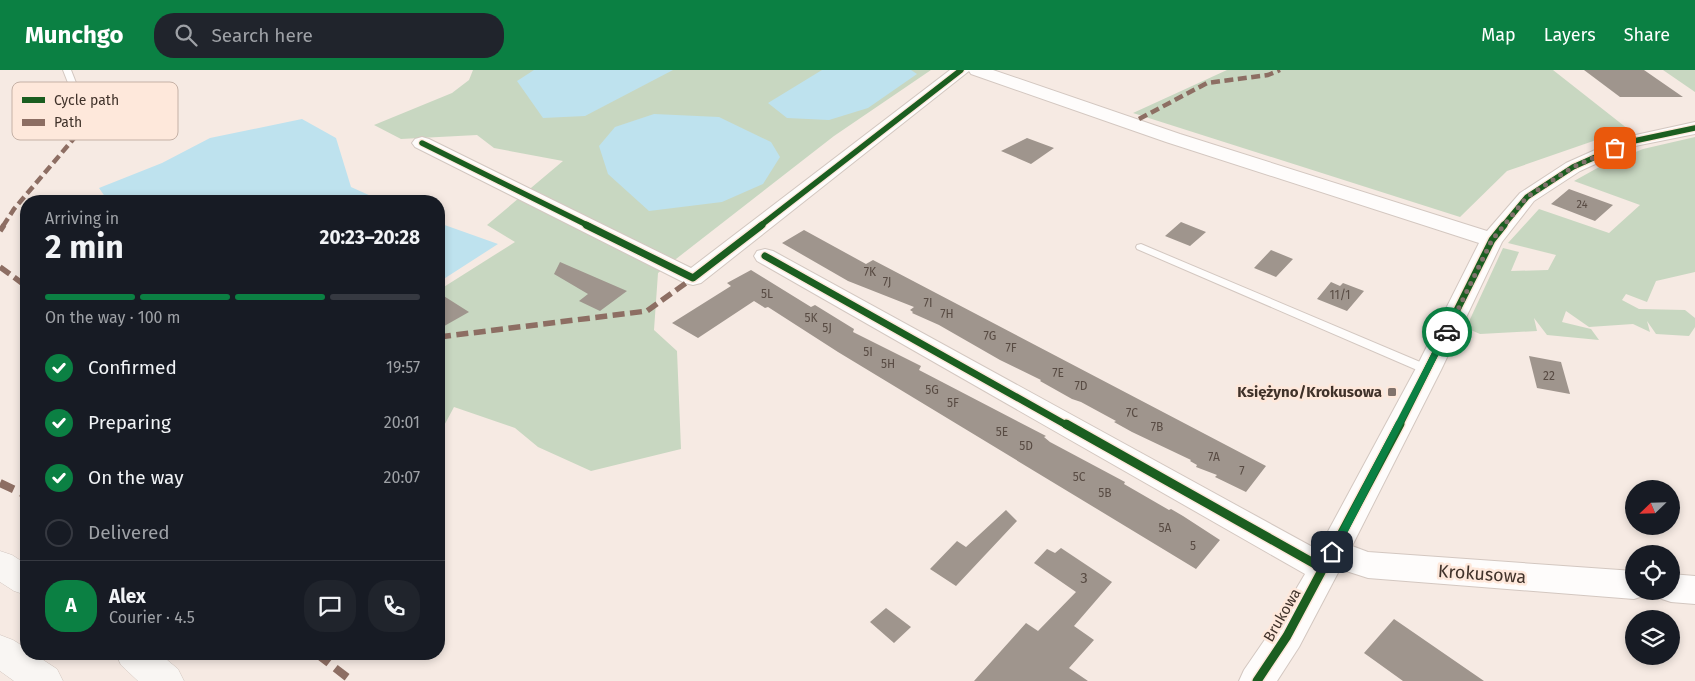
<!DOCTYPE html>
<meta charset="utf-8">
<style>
:root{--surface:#171b24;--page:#20242c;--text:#f1f3f6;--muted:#9ea1a6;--line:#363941;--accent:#0b8043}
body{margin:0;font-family:"Fira Sans",sans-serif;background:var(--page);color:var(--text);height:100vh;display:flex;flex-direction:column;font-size:19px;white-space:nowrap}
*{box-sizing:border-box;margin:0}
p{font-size:16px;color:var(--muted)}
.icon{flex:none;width:28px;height:28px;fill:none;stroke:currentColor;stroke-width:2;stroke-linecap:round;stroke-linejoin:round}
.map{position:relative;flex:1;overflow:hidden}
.side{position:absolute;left:20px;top:125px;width:425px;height:465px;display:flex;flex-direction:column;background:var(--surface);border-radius:20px;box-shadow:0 2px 8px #0003}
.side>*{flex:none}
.needle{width:32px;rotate:247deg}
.fabs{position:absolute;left:1625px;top:410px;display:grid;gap:10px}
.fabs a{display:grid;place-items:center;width:55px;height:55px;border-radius:50%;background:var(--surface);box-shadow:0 2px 8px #0003;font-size:25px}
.pin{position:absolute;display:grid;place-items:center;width:42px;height:42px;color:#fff;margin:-21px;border-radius:10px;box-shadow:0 2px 8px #0006}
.courier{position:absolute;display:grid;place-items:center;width:50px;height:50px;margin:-25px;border:4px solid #0b8043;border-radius:50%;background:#fff;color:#222;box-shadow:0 1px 6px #0007}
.overview em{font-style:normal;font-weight:700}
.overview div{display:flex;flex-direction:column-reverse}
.overview{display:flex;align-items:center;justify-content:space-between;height:85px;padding:0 25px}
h1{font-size:32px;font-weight:700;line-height:38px}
.bar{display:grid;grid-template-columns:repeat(4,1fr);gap:8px 5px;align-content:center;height:60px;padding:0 25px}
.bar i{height:6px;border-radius:4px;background:var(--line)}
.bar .current{background:var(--accent)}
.bar p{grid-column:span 4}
.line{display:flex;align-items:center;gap:12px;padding:0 25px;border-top:1px solid var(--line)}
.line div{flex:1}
.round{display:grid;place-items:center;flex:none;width:52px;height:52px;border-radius:20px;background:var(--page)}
ol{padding:0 25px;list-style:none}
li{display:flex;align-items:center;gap:15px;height:55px}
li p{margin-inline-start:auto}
li .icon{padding:5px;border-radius:50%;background:var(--accent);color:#fff;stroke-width:4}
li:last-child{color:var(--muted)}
li i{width:28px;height:28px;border:2px solid var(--line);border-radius:50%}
header{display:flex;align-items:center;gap:30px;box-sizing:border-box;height:70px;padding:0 25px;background:var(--accent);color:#fff}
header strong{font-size:24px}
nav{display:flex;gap:28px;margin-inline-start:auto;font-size:18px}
.search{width:350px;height:45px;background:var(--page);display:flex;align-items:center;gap:12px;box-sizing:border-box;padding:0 18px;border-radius:20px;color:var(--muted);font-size:19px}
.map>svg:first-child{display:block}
.green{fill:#c8d7c1}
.water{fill:#bee2ee}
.building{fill:#9f958d}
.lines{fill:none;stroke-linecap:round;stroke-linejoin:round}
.service-casing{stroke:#d3c7c0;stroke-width:2}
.minor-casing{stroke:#d3c7c0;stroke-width:2}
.secondary-casing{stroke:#d3c7c0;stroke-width:1}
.service{fill:#fefcfb;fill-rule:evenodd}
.minor{fill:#fefcfb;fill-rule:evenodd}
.secondary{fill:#f9f6f3;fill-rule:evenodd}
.quiet-far2{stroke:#8d6e63;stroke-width:4.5;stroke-dasharray:9 4.5;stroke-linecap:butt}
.quiet-far1{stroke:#8d6e63;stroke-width:5.5;stroke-dasharray:12 5.5;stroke-linecap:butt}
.quiet{stroke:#8d6e63;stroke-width:8;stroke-dasharray:15 8;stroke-linecap:butt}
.cycleway-far2-casing{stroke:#fee8db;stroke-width:8}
.cycleway-far1-casing{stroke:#fee8db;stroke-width:10}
.cycleway-casing{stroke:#fee8db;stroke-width:12}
.cycleway-far2{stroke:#1b5e20;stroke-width:5.5}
.cycleway-far1{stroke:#1b5e20;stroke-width:7}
.cycleway{stroke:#1b5e20;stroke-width:9}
.route{fill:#0b8043}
.done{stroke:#80726b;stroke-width:5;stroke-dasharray:0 9}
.poi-dot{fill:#80726b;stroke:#fee8db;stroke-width:2}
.labels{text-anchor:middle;stroke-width:5;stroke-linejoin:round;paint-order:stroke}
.far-number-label{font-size:11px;fill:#584b43}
.number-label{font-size:12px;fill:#584b43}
.poi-label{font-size:15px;font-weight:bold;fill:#40322a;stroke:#fee8db;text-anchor:end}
.near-number-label{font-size:15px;fill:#584b43}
.street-label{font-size:15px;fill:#40322a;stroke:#fee8db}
.near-street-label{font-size:18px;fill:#40322a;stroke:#fee8db}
.key{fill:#fee8db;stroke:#c5b1a6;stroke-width:1}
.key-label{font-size:14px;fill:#40322a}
</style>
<header>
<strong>Munchgo</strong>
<div class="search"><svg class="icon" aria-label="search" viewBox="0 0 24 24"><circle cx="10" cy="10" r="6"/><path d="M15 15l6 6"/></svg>Search here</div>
<nav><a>Map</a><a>Layers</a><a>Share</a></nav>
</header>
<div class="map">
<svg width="1695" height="611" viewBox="0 0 1695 611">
<rect width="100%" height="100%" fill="#f6eae3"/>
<path class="green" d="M 473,0 L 931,0 L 834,66 L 658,203 L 654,260 L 677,281 L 681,379 L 591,401 L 538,377 L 515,358 L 454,337 L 439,365 L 439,220 L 515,172 L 487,155 L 563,91 L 494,78 L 477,65 L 401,69 L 374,55 L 452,23 L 469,10 Z
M 1227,0 L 1553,0 L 1628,59 L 1507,101 L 1460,147 L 1133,43 Z
M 1663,0 L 1695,0 L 1695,22 Z
M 1695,67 L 1695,202 L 1656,211 L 1647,232 L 1626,224 L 1622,230 L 1639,239 L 1685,240 L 1695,248 L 1695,257 L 1689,266 L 1656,264 L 1647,251 L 1650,262 L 1633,254 L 1589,257 L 1566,241 L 1562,252 L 1591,259 L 1599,270 L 1547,265 L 1534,248 L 1537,261 L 1480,264 L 1466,258 L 1503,178 L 1519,182 L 1511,201 L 1548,200 L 1556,185 L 1508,173 L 1539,139 L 1609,163 L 1640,135 L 1574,111 L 1601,96 L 1643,79 Z"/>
<path class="water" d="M 534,0 L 673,0 L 585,46 L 543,48 L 517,11 Z
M 822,0 L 911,0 L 917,4 L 868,38 L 829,50 L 787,48 L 768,33 Z
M 654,44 L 719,47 L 771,72 L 780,87 L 763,114 L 722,132 L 649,141 L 608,104 L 599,76 L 615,57 Z
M 302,49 L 336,68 L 351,117 L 382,131 L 108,131 L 99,118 L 162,93 L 210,68 Z
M 439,153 L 498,174 L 439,212 Z"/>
<path class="building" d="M 1584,0 L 1644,0 L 1683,27 L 1620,27 Z
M 1027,68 L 1054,78 L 1031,94 L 1001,81 Z
M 1569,119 L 1613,135 L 1595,151 L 1551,134 Z
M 1181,152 L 1206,162 L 1190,176 L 1165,166 Z
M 804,160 L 866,194 L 873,190 L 1266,396 L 1246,422 L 1215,407 L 1217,405 L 1196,397 L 1197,395 L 1190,391 L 1191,390 L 1132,362 L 1114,352 L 1116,351 L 1081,332 L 1072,329 L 1040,311 L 1041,310 L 1000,290 L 939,255 L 912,243 L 913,242 L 910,240 L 914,237 L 848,211 L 782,173 Z
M 1271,180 L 1293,189 L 1276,207 L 1254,198 Z
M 560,192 L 627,221 L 600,241 L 579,231 L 588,224 L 554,204 Z
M 751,200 L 811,237 L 815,235 L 854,259 L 853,262 L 921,296 L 919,300 L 1046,366 L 1044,367 L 1050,372 L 1125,412 L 1124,414 L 1169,440 L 1171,439 L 1183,446 L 1220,470 L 1196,499 L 838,282 L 768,237 L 765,238 L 754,231 L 698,268 L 672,253 L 731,216 L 727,213 Z
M 1331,212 L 1340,216 L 1343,213 L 1364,221 L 1347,241 L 1317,229 Z
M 439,223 L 469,242 L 439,259 Z
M 1529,286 L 1561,292 L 1570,324 L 1537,318 Z
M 1006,440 L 1017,451 L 956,516 L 930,499 L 957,471 L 966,477 Z
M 1061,478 L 1112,512 L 1074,556 L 1094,570 L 1069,598 L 1088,611 L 974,611 L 1026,553 L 1038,561 L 1076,522 L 1034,493 L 1047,479 L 1055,483 Z
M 886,538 L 911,557 L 894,573 L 870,552 Z
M 1394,549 L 1484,611 L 1403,611 L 1364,583 Z"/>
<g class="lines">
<g class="service-casing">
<path id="service" d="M 63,0 L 71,0 L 80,23 L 80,66 L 76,69 L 72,66 L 72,23 Z
M 1141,174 L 1432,297 L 1434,300 L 1428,304 L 1424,303 L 1137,179 L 1136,177 L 1137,175 Z"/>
</g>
<g class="minor-casing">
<path id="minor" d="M 950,0 L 993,0 L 1180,64 L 1487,161 L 1520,123 L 1566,93 L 1622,68 L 1695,52 L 1695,64 L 1635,76 L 1580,101 L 1534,131 L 1502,172 L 1441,300 L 1352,476 L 1368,482 L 1634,501 L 1634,521 L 1647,521 L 1646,525 L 1634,529 L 1368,508 L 1340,499 L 1299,577 L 1277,611 L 1239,611 L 1244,600 L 1275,555 L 1305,504 L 757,191 L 754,186 L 757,181 L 765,179 L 773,181 L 1318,480 L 1415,300 L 1479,173 L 1166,72 L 971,4 L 969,1 L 701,213 L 693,215 L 685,213 L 415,77 L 412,73 L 415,69 L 422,67 L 429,69 L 691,198 Z
M 1671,504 L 1695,506 L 1695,534 L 1671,532 L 1659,528 L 1656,521 L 1671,521 Z"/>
</g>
<g class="secondary-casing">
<path id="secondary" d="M 0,481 L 12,485 L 26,494 L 26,525 L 14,521 L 0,512 Z
M 0,565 L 13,570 L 26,578 L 26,584 L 34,584 L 57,599 L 63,611 L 14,611 L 0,601 Z
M 116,584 L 160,584 L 178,599 L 184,611 L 138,611 L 121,595 Z"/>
</g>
<use href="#service" class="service"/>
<use href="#minor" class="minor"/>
<use href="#secondary" class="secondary"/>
<path class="quiet-far2" d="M 1139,49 L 1207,13 L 1268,5 L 1280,0
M 3,156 L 14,139 L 76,66"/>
<path class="quiet-far1" d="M 0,161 L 4,155
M 0,197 L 26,216
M 439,267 L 647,241 L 693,208"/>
<path class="quiet" d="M 0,413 L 26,425
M 317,584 L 352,611"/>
<g class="cycleway-far2-casing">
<path id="cycleway-far2" d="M 422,73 L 589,156
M 760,156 L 961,0
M 1503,156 L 1527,127 L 1573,97 L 1629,72 L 1695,58"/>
</g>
<g class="cycleway-far1-casing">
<path id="cycleway-far1" d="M 586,155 L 693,208 L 762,155
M 765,186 L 1068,356
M 1399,356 L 1492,170 L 1504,155"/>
</g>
<g class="cycleway-casing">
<path id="cycleway" d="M 1066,354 L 1324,499
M 1257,611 L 1287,566 L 1400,354"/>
</g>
<use href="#cycleway-far2" class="cycleway-far2"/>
<use href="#cycleway-far1" class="cycleway-far1"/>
<use href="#cycleway" class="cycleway"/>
</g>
<path class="route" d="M 1444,260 L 1450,262 L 1336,485 L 1329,485 L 1328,482 Z"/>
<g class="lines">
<path class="done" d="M 1447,262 L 1492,170 L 1527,127 L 1573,97 L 1615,78"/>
</g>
<rect class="poi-dot" x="1387" y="317" width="10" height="10" rx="2.5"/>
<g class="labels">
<g class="far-number-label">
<text x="1582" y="138">24</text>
</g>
<g class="number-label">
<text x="870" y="206">7K</text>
<text x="887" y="216">7J</text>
<text x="767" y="228">5L</text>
<text x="1340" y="229">11/1</text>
<text x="928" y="237">7I</text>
<text x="947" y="248">7H</text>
<text x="811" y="252">5K</text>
<text x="827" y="262">5J</text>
<text x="990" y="270">7G</text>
<text x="1011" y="282">7F</text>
<text x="868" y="286">5I</text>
<text x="888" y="298">5H</text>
<text x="1058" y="307">7E</text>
<text x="1549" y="310">22</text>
<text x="1081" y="320">7D</text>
<text x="932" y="324">5G</text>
<text x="953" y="337">5F</text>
<text x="1132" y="347">7C</text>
<text x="1157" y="361">7B</text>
<text x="1002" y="366">5E</text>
<text x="1026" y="380">5D</text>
<text x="1214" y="391">7A</text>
<text x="1242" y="405">7</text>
<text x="1079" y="411">5C</text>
<text x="1105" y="427">5B</text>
<text x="1165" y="462">5A</text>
<text x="1193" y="480">5</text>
</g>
<g class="poi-label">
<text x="1382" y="327">Księżyno/Krokusowa</text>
</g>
<g class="near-number-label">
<text x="1084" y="513">3</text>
</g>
<g class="street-label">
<text transform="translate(1282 545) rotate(-60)" y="5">Brukowa</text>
</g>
<g class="near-street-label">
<text transform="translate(1482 504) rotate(4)" y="6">Krokusowa</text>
</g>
</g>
<rect x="12" y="12" width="166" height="58" rx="8" class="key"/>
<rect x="22" y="27" width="23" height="6" fill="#1b5e20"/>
<rect x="22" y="49" width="23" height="7" fill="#8d6e63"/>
<g class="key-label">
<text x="54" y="35">Cycle path</text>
<text x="54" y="57">Path</text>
</g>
</svg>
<div class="fabs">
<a><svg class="needle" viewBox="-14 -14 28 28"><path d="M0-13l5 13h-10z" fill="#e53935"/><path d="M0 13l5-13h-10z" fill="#9ea1a6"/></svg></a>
<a><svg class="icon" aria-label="locate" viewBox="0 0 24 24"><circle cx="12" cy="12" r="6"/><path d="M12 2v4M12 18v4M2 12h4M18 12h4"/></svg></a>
<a><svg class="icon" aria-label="layers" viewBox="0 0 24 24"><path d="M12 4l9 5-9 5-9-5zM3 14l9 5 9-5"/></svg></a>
</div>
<div class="pin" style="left:1615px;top:78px;background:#ea580c"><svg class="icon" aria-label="bag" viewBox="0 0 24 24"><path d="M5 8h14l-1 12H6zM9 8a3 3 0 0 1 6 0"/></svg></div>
<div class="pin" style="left:1332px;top:482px;background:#1f2937"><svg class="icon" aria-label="home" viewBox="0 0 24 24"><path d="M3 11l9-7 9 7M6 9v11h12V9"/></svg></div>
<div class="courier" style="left:1447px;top:262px"><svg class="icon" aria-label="car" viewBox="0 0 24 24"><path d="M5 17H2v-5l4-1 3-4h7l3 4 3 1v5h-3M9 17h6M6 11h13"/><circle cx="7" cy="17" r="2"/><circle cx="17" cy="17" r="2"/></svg></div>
<section class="side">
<div class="overview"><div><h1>2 min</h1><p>Arriving in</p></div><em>20:23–20:28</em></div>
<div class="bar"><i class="current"></i><i class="current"></i><i class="current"></i><i></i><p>On the way · 100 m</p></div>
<ol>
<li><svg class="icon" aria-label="check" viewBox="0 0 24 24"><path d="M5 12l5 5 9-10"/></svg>Confirmed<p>19:57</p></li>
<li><svg class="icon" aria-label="check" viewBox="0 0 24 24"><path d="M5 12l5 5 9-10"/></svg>Preparing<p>20:01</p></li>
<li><svg class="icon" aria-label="check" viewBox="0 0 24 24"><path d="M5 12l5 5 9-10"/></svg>On the way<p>20:07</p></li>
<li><i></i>Delivered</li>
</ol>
<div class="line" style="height:90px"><b class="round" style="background:var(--accent);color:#fff">A</b><div><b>Alex</b><p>Courier · 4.5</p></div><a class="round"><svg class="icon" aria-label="chat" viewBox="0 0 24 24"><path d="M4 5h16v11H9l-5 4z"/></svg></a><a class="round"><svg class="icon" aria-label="phone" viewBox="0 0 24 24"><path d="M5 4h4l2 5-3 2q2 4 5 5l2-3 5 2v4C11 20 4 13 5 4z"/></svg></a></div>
</section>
</div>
